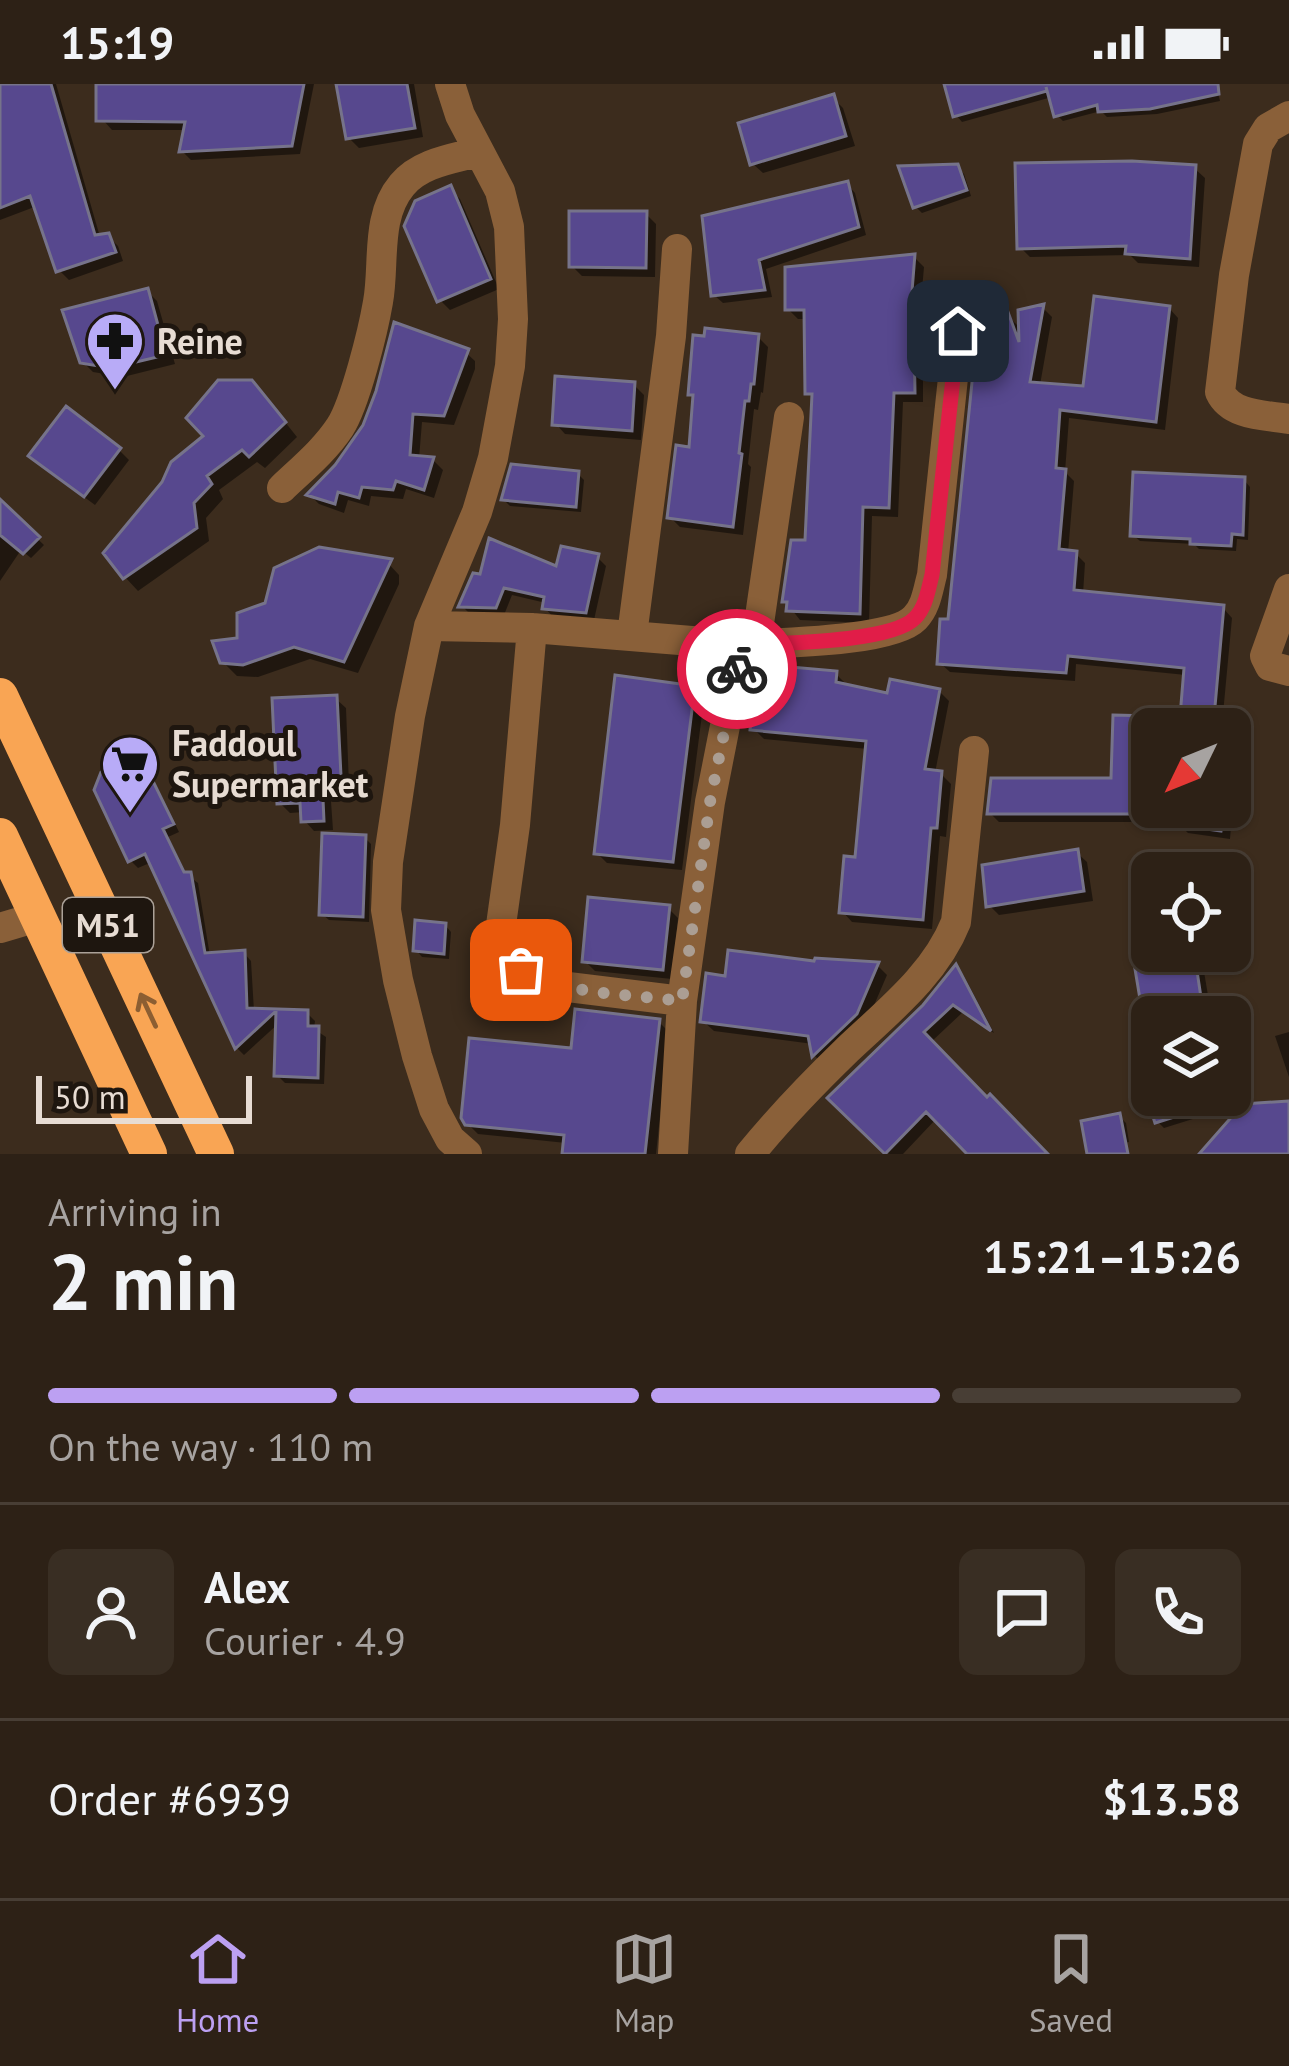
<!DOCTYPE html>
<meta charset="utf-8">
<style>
:root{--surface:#2d2116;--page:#392e23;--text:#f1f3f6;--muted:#a7a3a1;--line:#483e35;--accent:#bca0f2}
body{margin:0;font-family:"PT Sans",sans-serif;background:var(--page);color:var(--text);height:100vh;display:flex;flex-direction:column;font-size:45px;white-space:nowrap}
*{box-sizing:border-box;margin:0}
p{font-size:39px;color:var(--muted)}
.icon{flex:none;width:66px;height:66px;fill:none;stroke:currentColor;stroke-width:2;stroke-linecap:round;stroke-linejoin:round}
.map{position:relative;height:1070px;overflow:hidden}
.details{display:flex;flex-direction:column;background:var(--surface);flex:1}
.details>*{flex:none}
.needle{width:78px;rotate:227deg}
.buttons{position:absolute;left:1131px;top:624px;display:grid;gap:24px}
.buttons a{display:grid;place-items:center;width:120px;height:120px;border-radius:18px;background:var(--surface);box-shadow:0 3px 9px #0004,0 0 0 3px var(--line);font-size:60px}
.scale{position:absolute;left:36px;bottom:30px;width:216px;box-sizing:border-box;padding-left:12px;border:6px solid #e7dcd3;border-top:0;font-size:33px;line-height:42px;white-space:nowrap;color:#e7dcd3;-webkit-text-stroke:9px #1e160f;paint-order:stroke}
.pin{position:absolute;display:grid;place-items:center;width:102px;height:102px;color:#fff;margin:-51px;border-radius:24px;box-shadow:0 6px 18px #0006}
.courier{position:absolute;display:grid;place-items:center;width:120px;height:120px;margin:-60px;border:9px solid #e11d48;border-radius:50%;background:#fff;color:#222;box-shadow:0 3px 15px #0007}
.headline em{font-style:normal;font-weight:600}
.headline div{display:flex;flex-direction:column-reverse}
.headline{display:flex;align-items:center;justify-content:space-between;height:204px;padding:0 48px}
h1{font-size:78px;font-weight:600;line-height:90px}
.bar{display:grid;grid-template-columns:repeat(4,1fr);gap:18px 12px;align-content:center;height:144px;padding:0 48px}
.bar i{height:15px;border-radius:9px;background:var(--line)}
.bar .on{background:var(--accent)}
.bar p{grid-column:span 4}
.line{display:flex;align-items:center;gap:30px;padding:0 48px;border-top:3px solid var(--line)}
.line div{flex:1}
.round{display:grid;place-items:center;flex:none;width:126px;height:126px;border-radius:18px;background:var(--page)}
.status{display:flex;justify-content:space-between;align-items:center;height:84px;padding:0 60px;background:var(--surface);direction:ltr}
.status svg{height:33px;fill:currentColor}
.dock{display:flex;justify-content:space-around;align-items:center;height:168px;border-top:3px solid var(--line);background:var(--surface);font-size:33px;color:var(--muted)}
.dock a{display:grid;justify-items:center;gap:6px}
.dock .on{color:var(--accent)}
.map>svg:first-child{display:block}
.shadow{fill:#0007;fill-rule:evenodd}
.building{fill:#57488e;stroke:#76738a;stroke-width:3}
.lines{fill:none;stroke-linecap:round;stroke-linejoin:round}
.minor{stroke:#8a6039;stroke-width:30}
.highway{stroke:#f9a554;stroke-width:36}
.oneway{stroke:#8c5e32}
.done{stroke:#ab9e93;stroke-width:12;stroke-dasharray:0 21.6}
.route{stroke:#e11d48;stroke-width:15}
.labels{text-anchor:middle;stroke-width:10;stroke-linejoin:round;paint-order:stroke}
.shield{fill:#1e160f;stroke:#aba198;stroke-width:3}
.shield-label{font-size:33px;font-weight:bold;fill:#e7dcd3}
.poi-label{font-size:36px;font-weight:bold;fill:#e7dcd3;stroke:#1e160f;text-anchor:start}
</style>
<div class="status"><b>15:19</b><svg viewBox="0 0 49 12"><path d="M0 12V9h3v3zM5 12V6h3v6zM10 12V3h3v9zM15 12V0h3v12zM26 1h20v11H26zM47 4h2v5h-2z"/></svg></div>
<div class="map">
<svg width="1289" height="1070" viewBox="0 0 1289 1070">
<rect width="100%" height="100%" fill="#3c2c1d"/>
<path class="shadow" d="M 0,0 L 56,0 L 100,153 L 108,152 L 118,162 L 123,177 L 69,196 L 59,186 L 37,122 L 0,136 Z
M 104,0 L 314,0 L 300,70 L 191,76 L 182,67 L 186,46 L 112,46 L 103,36 Z
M 339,0 L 414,0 L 423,53 L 359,64 L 349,54 Z
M 959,0 L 1216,0 L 1220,17 L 1157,30 L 1107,33 L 1101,27 L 1063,37 L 1057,31 L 1052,13 L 962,38 L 956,31 Z
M 833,14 L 843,24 L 855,62 L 763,89 L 752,79 Z
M 957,83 L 964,90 L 971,112 L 922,129 L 916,123 Z
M 1194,84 L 1205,94 L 1199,183 L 1138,179 L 1130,171 L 1030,173 L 1020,163 Z
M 847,100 L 855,109 L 866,151 L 766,185 L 772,213 L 723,219 L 714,211 Z
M 450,105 L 460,115 L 499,205 L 450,226 L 440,216 Z
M 646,130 L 656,140 L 655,193 L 582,192 L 572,182 Z
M 914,173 L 924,183 L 918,253 L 923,258 L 923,318 L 903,318 L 898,433 L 872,432 L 869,539 L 800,536 L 785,517 L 808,459 L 814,315 L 808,308 L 807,235 L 798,235 L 788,225 Z
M 147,207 L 157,217 L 175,280 L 123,293 L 93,288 L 82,277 Z
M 1043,224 L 1052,233 L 1040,301 L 1086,305 L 1169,224 L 1178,234 L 1165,346 L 1069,334 L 1065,388 L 1074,397 L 1068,469 L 1076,470 L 1085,479 L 1083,510 L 1223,524 L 1232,534 L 1223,630 L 1231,631 L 1240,640 L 1230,755 L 1188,749 L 1177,738 L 999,738 L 990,729 L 1114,697 L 1115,634 L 1183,636 L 1186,591 L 1076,580 L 1075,597 L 950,588 L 940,579 L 950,538 L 1007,231 L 1021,245 ZM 1152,645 L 1230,645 L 1230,723 L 1152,723 Z
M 758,253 L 768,263 L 763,309 L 761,308 L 758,326 L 754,325 L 748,380 L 751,383 L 743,451 L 680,443 L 670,433 L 692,366 L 695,315 L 691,310 L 707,256 Z
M 464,267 L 475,277 L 475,285 L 454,341 L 422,338 L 419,375 L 433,376 L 443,386 L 434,414 L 406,405 L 403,415 L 371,412 L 369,422 L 348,416 L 344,429 L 319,420 L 310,411 Z
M 634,301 L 644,311 L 641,356 L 565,350 L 555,339 Z
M 265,313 L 297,353 L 265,384 L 257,378 L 219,406 L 223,415 L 206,434 L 209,457 L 138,507 L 125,493 L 207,353 Z
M 119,366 L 129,376 L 95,421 L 42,382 Z
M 578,390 L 584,396 L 581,428 L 510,422 L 504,416 Z
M 1244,396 L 1250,403 L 1248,456 L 1237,455 L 1236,467 L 1199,465 L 1194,460 L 1140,457 L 1133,451 Z
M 0,419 L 44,461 L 31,474 L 21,466 L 0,497 Z
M 597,473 L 606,482 L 594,536 L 553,533 L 545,524 L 546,519 L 512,511 L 504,531 L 470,530 L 462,522 L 474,492 L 558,486 Z
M 386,477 L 399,491 L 399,500 L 358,589 L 310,575 L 258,593 L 237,592 L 223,578 L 240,557 Z
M 836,590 L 846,600 L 846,603 L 890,612 L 939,607 L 949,617 L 935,689 L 941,690 L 951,700 L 946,753 L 940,752 L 932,845 L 852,838 L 842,827 L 858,776 L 868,665 L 764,655 L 754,645 Z
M 693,604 L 704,615 L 682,786 L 607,779 L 597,769 Z
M 335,614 L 346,624 L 349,701 L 330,703 L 333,746 L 314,747 L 304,736 L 304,728 L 290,729 L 280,719 Z
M 129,678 L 142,696 L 149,693 L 156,701 L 179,748 L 168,753 L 187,791 L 198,799 L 210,872 L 244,869 L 251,877 L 254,927 L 307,929 L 315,937 L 314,945 L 326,953 L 324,1000 L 285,999 L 277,991 L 279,939 L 244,971 L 237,964 L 152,778 L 138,784 L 130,776 Z
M 365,754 L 371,760 L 369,838 L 329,836 L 322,830 Z
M 1076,768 L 1087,778 L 1093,817 L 999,831 L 989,821 Z
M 668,824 L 678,834 L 672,895 L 595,887 L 585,877 Z
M 445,841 L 451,848 L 449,875 L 422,873 L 416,866 Z
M 1152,866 L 1198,867 L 1201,870 L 1211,929 L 1188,933 L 1152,933 L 1152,945 L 1147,940 L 1136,869 Z
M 816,880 L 877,881 L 887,891 L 866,940 L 824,981 L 815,972 L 813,960 L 714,947 L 703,937 L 728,895 Z
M 956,884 L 964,892 L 994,949 L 963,928 L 930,959 L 937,1034 L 903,1070 L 889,1070 L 831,1014 L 925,923 Z
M 659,938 L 669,948 L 656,1070 L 565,1070 L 566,1059 L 478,1050 L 467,1039 L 573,968 Z
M 1289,948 L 1289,993 L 1275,952 Z
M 1152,992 L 1152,1011 L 1206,1011 L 1212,1029 L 1164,1044 L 1158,1038 L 1144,994 Z
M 1119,1032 L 1126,1039 L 1129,1058 L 1094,1064 Z"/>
<path class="building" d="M 0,0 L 51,0 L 95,151 L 109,149 L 116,168 L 56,188 L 30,112 L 0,124 Z
M 96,0 L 304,0 L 292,62 L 179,68 L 185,38 L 96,37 Z
M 336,0 L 407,0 L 415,44 L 346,55 Z
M 944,0 L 1218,0 L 1219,10 L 1150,25 L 1098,28 L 1097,21 L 1054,33 L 1046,3 L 1047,7 L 953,33 Z
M 834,10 L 846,52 L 750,81 L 738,39 Z
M 1132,77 L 1196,81 L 1190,175 L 1125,170 L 1126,162 L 1017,165 L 1015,79 Z
M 958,80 L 967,106 L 913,124 L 898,82 Z
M 848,97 L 859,143 L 759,176 L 765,206 L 711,212 L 702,132 Z
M 451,101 L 491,195 L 437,218 L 404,142 L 415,117 Z
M 569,127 L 647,127 L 646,184 L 569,183 Z
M 915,170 L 909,245 L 914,245 L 915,309 L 894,309 L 889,424 L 863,423 L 860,530 L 786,527 L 787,518 L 782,518 L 791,456 L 805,456 L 812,310 L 805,310 L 804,226 L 785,226 L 785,183 Z
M 148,204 L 166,271 L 111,284 L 80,279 L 62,226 Z
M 1094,212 L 1170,222 L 1156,338 L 1060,326 L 1056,384 L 1066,385 L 1059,465 L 1077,467 L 1074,506 L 1224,521 L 1213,645 L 1179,645 L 1184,584 L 1068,572 L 1066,589 L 937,580 L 940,535 L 948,535 L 977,249 L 973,235 L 1008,228 L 1019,258 L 1018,226 L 1044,220 L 1030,298 L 1083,302 Z
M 394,238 L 469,265 L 444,332 L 413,330 L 410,371 L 434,373 L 424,406 L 396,397 L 393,406 L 362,403 L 359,414 L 338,408 L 335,420 L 306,411 L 335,381 L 363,341 L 376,307 Z
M 705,244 L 759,250 L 754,300 L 751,300 L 749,317 L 745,317 L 739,369 L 742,370 L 733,443 L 667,434 L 676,361 L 689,363 L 693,311 L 688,311 L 693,251 L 704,252 Z
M 555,292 L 635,298 L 632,347 L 552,341 Z
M 218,296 L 252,296 L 286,338 L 249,373 L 242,366 L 207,392 L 212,400 L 194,419 L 197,444 L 123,495 L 103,469 L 162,398 L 171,378 L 203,352 L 186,334 Z
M 66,322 L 121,364 L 84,413 L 28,372 Z
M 511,380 L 579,387 L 576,423 L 501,416 Z
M 1133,388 L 1245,393 L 1243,451 L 1232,450 L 1231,462 L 1190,460 L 1190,455 L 1130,452 Z
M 0,415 L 40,453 L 23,470 L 0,451 Z
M 489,454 L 556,482 L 561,462 L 599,470 L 586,529 L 542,525 L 544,513 L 504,504 L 496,524 L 458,523 L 473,489 L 480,490 Z
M 319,463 L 392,475 L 344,578 L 294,563 L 243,581 L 220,579 L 212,557 L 237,554 L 237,529 L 265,519 L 274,484 Z
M 757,580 L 837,587 L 836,598 L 887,609 L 890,595 L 940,605 L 925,685 L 942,687 L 937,744 L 931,744 L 923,836 L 839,829 L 844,772 L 855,773 L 866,657 L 750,646 Z
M 615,591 L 695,602 L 673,778 L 594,770 Z
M 337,611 L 341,692 L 322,694 L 324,737 L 301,738 L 300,719 L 277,720 L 272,614 Z
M 1113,631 L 1152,632 L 1152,723 L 1225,723 L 1221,747 L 1150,737 L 1150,730 L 987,730 L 991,694 L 1111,694 Z
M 130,674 L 139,694 L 149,689 L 174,740 L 163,745 L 184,788 L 191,788 L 205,869 L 245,866 L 247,924 L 308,926 L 308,942 L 319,942 L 318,994 L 274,992 L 276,927 L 235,965 L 145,770 L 128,778 L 94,706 L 101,688 Z
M 322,749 L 366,751 L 363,833 L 319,831 Z
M 1078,765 L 1084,807 L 986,823 L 982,781 Z
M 588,813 L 670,821 L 663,886 L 582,878 Z
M 415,836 L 446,839 L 444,870 L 413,867 Z
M 728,866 L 814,877 L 815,874 L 879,878 L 857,930 L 812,973 L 808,952 L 700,938 L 706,889 L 725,892 Z
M 1132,867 L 1194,867 L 1202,920 L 1166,926 L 1167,933 L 1143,933 Z
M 956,880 L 991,947 L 953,921 L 924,948 L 987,1013 L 990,1010 L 1048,1070 L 967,1070 L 926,1028 L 885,1070 L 827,1014 L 923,921 Z
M 575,925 L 660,935 L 645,1070 L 562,1070 L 564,1051 L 465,1041 L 461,1034 L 469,954 L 571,964 Z
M 1146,1011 L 1227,1011 L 1228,1016 L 1155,1039 Z
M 1289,1017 L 1289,1070 L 1199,1070 L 1243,1020 Z
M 1120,1029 L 1128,1070 L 1087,1070 L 1081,1037 Z"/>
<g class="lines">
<path class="minor" d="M 450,0 L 460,31 L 500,107 L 509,143 L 513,235 L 510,282 L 493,374 L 477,428 L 429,542 L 410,632 L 388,778 L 386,826 L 398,896 L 417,972 L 434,1025 L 450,1055 L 467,1070
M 1289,32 L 1268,44 L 1258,60 L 1234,191 L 1220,308 C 1231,332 1265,331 1289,335
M 282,404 C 302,385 325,366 340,343 C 355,320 373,247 378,218 C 385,180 375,133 402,101 C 420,79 452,75 478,68
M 1289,505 L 1265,572 L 1270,582 L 1289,587
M 429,542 L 532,544 L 741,561 L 710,718 L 682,917 L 673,1070
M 532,544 L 515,741 L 501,841 L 508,867 L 521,886 L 537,896 L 560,902 L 682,917
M 632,551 L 671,252 L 677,165
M 756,560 L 789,333
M 741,561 C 777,559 892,558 915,534 C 926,523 928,506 932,491 L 958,247
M 0,844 L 37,833
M 750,1070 C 780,1033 813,999 847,966 C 887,928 935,891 956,838 L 974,667"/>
<path class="highway" d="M 0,612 L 216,1070
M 0,752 L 149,1070"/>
</g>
<defs><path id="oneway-shaft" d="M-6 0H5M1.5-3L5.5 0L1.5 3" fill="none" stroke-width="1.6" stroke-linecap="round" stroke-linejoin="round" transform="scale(3)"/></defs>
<use class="oneway" href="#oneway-shaft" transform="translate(148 926) rotate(-115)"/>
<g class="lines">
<path class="done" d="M 521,886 C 558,910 637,911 682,917 L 710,718 L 737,585"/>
<path class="route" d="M 737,585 L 741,561 C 777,559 891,559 915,534 C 926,523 928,506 932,491 L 958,247"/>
</g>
<defs>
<g id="pharmacy-pin" transform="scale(3)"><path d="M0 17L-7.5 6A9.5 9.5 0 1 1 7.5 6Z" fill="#b8abf7" stroke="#1e160f"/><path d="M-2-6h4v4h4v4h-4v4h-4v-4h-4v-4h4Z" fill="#111"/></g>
<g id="supermarket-pin" transform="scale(3)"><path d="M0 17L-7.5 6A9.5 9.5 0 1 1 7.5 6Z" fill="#b8abf7" stroke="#1e160f"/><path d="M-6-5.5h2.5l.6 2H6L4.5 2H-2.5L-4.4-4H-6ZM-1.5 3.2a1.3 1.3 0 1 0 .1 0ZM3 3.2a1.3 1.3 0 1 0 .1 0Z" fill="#111"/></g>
</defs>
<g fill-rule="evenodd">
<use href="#pharmacy-pin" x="115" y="257"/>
<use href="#supermarket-pin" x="130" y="680"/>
</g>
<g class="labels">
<rect class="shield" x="63" y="814" width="90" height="54" rx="9"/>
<g class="shield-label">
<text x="108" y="853">M51</text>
</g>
<g class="poi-label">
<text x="157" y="270">Reine</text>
<text x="172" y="672">Faddoul<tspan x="172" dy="41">Supermarket</tspan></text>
</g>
</g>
</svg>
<div class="buttons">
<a><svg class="needle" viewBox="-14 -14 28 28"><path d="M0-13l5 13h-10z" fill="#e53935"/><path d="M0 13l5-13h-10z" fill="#a7a3a1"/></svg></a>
<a><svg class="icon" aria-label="locate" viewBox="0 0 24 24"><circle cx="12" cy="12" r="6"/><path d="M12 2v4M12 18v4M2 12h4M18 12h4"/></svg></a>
<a><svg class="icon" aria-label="layers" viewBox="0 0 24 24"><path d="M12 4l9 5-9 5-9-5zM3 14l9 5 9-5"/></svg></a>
</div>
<div class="scale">50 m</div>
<div class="pin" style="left:521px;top:886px;background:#ea580c"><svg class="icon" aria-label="bag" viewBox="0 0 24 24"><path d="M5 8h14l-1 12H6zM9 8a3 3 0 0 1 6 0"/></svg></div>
<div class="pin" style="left:958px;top:247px;background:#1f2937"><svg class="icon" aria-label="home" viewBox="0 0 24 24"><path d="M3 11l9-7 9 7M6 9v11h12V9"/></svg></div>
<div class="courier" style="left:737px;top:585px"><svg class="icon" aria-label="bike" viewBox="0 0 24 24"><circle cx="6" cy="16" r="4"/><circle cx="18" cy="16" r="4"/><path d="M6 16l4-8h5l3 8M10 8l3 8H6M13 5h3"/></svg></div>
</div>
<section class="details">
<div class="headline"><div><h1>2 min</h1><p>Arriving in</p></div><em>15:21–15:26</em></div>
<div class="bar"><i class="on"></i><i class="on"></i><i class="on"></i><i></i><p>On the way · 110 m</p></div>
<div class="line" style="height:216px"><a class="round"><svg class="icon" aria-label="person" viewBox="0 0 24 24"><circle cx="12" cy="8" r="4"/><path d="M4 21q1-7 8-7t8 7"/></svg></a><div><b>Alex</b><p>Courier · 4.9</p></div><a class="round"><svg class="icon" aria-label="chat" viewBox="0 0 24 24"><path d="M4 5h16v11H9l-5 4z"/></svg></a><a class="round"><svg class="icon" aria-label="phone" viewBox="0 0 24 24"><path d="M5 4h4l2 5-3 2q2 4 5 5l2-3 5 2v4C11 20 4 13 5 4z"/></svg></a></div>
<div class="line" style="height:156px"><div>Order #6939</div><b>$13.58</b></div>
</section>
<nav class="dock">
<a class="on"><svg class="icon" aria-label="home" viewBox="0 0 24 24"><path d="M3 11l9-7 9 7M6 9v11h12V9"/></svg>Home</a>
<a><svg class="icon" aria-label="map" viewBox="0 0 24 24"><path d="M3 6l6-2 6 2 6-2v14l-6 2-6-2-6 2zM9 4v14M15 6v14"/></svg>Map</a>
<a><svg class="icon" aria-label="saved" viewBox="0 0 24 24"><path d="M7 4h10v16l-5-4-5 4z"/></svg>Saved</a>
</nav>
